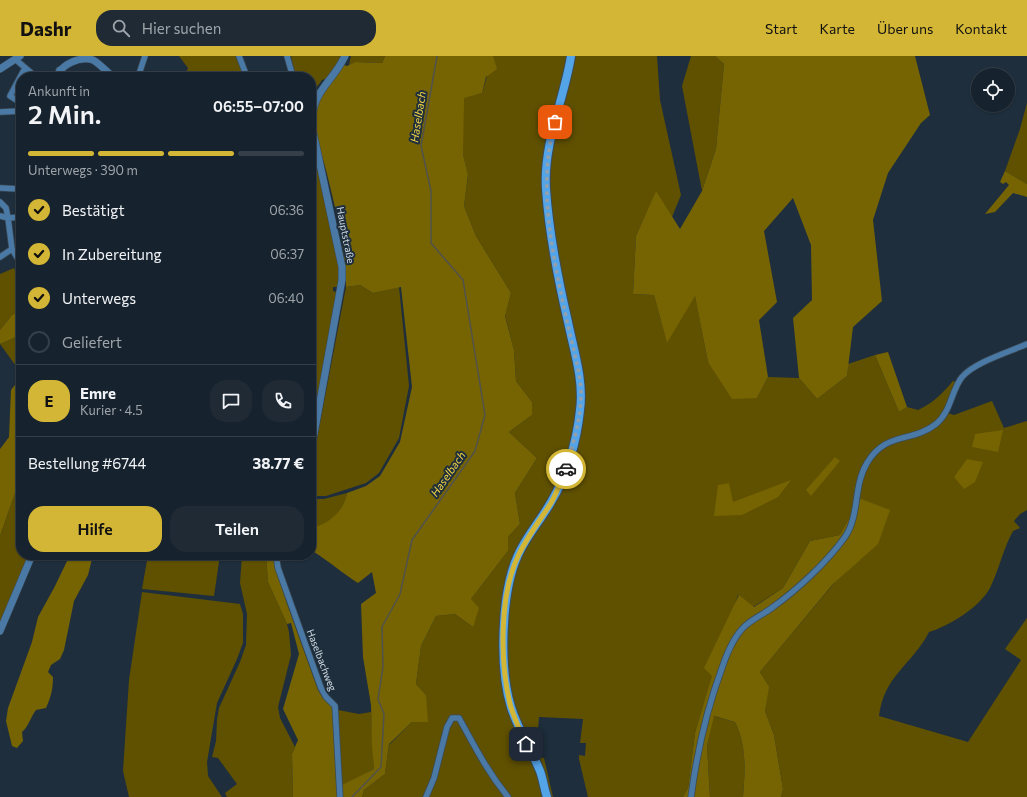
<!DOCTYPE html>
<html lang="de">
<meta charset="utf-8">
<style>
:root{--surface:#16222d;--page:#1f2a35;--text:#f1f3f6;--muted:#9ea4aa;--line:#353f49;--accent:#d3b635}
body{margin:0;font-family:Commissioner,sans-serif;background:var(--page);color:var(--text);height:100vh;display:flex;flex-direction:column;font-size:15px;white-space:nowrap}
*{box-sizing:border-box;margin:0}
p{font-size:13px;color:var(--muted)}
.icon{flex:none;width:22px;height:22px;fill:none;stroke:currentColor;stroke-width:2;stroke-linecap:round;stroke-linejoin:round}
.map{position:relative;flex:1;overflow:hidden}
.details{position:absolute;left:16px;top:16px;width:300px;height:488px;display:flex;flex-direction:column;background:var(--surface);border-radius:16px;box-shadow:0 1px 3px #0004,0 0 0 1px var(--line)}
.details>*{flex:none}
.fabs{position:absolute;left:971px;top:12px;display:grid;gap:8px}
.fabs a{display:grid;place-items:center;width:44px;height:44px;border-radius:50%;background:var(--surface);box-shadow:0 1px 3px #0004,0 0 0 1px var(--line);font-size:20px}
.pin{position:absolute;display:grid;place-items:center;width:34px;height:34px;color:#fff;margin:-17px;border-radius:8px;box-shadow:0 2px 6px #0006}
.courier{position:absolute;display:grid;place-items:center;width:40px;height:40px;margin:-20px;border:3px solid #d3b635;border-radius:50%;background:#fff;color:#222;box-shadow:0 1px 5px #0007}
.summary em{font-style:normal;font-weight:600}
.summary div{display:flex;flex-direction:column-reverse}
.summary{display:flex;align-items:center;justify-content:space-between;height:68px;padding:0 12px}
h1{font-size:26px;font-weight:600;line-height:30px}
.bar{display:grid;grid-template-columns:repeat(4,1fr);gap:6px 4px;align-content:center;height:48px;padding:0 12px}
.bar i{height:5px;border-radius:3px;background:var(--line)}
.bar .active{background:var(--accent)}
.bar p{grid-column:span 4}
.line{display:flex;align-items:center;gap:10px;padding:0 12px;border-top:1px solid var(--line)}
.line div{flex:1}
.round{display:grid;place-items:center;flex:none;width:42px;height:42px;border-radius:16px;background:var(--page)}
ol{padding:0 12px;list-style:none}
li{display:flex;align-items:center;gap:12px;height:44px}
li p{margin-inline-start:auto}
li .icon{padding:4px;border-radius:50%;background:var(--accent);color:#111;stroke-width:4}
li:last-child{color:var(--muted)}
li i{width:22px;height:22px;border:2px solid var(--line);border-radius:50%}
.cta{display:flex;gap:8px;margin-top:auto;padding:8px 12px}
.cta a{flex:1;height:46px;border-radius:16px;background:var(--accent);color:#111;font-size:16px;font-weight:600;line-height:46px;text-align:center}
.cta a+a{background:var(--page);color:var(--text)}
header{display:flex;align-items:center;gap:24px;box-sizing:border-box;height:56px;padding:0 20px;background:var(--accent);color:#111}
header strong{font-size:19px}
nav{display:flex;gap:22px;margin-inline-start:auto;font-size:14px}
.search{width:280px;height:36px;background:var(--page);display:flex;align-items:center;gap:10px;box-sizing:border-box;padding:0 14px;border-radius:16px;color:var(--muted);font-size:15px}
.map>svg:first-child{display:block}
.green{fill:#605100}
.forest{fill:#766403}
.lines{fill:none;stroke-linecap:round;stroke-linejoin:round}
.stream{stroke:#51524b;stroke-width:1.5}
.minor-casing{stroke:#3b4a57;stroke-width:7}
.tertiary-casing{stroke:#3b4a57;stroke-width:8}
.secondary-casing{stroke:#3b4a57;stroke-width:10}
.minor{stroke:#4979a4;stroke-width:5.5}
.tertiary{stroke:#4979a4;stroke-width:7}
.secondary{stroke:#54a4e8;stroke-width:8}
.done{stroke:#94a0aa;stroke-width:4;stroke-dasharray:0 7.2}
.route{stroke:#d3b635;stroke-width:5}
.labels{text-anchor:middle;stroke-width:4;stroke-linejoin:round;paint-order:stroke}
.street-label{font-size:10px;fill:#d3dde6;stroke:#1e2e3c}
.water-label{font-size:11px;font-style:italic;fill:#f4d545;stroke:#1e2e3c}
</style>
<header>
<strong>Dashr</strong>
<div class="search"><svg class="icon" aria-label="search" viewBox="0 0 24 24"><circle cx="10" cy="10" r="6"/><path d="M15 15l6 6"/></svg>Hier suchen</div>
<nav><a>Start</a><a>Karte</a><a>Über uns</a><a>Kontakt</a></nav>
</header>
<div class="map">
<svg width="1027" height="741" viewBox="0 0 1027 741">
<rect width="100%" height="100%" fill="#1e2e3c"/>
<path class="green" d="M 179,0 L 236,0 L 244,21 L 180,21 L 186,17 L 188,12 Z
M 291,0 L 342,0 L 328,22 L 322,24 L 311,39 L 311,21 L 295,21 Z
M 351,0 L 385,0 L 382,7 L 355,6 L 349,9 Z
M 493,0 L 657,0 L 660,44 L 681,139 L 672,161 L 656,136 L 636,180 L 633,238 L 654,239 L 667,286 L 695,239 L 708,306 L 757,342 L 768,321 L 799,322 L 817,343 L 847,320 L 848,308 L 875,299 L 899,356 L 907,351 L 918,354 C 933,347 942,338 953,325 L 956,326 L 945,356 L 954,359 L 992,345 L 1004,372 L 1027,365 L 1027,454 L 1020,458 L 1014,465 L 1020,472 L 1013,475 C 1003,493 999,514 990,532 C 980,551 949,570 929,576 C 913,608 884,619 879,660 L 968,686 L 1021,604 L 1005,593 L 1027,562 L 1027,741 L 781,741 L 783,733 L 774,679 L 765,655 L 768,630 L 760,616 L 835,526 L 878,486 L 840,479 L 810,485 L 783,532 L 753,551 L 738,539 L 695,677 L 688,732 L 683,741 L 588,741 L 579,703 L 579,699 L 585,700 L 586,687 L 580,687 L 583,663 L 539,661 L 536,700 L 544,702 L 553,741 L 362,741 L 364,734 L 385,718 L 389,689 L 412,666 L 426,639 L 416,628 L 421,590 L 436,560 L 455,558 L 473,571 L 471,543 L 508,495 L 508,481 L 520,468 L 515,437 L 537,402 L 509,376 L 532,359 L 532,346 L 516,325 L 514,294 L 505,259 L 511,237 L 476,180 L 464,150 L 468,120 L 463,98 L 463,41 L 482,37 Z
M 691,0 L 715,0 L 724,8 L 716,93 L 702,135 L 682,30 Z
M 1027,47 L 1027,128 L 1005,115 L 1020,73 Z
M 311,80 L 340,213 L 339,231 L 333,231 L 333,235 L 339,237 L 311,375 Z
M 14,212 L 21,229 L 21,254 L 12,259 L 0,274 L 0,218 Z
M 360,229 L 373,237 L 399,231 L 409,330 L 399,382 L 379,417 L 366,427 L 326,440 L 311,440 L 311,401 L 315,393 L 346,231 Z
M 21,279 L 21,317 L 0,288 Z
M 21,420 L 21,499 L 29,499 L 0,568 L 0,480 Z
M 347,437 C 345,453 328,472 311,471 L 311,443 L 324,443 Z
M 148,499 L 220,499 L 214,540 L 142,533 Z
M 242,499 L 266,499 L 268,526 L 287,568 L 289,576 L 291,599 L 278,651 L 280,662 L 295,691 L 292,698 L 293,741 L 227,741 L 225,737 L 237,728 L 218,702 L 212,701 L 216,685 L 217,664 L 219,652 L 240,606 L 246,589 L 247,558 L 240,527 Z
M 142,536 L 240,548 L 243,558 L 243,587 L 237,603 L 217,647 L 207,706 L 208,720 L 222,741 L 129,741 L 123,715 L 129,624 Z
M 338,654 L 359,658 L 371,656 L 374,713 L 342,730 Z
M 713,660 L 735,666 C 747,691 745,714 743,741 L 710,741 L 707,690 Z"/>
<path class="forest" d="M 385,0 L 493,0 L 497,13 L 486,21 L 482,37 L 464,42 L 463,98 L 468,119 L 464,150 L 476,180 L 511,237 L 505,260 L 514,294 L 516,325 L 532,346 L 532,359 L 509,376 L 537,402 L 515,437 L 520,468 L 508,481 L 508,495 L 471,543 L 479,552 L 473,571 L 455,558 L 436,560 L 421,590 L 416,628 L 426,639 L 428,666 L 412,666 L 389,688 L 385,718 L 364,734 L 362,741 L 293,741 L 292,698 L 298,684 L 283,653 L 299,598 L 291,567 L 287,568 L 268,526 L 266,499 L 273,499 L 286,545 L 318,634 L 323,642 L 338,654 L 342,729 L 374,713 L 372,690 L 371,649 L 363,601 L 361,548 L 376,537 L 372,516 L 358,527 C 342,517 330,506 314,496 L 315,471 C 331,466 344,454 347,437 L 366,430 L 380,420 L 400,386 L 412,331 L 401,231 L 373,237 L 360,229 L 346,231 C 346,194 336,154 327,118 C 322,97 312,73 316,52 C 318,35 333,22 344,9 L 347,10 L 355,6 L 382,7 Z
M 715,0 L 915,0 L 930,59 L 921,67 L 888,117 L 873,164 L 882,245 L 853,271 L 847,320 L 817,343 L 799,322 L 793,262 L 812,244 L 811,189 L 793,142 L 764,175 L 777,246 L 759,264 L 768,321 L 757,342 L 732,343 L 708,306 L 695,240 L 667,287 L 654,239 L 633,238 L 636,180 L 656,135 L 680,173 L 702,135 L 716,93 L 724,8 Z
M 1005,115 L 1027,128 L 1027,141 L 1013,137 L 995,156 L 985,158 L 1009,129 L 1006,126 L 1003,128 L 1000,126 Z
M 21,254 L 21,279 L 0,288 L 0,274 L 12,259 Z
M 888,296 L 907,351 L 899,356 L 875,299 Z
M 19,324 L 21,332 L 21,420 L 0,480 L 0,393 L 9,381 L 11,334 Z
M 1003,374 L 998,396 L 972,391 L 975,378 Z
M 835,401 L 840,405 L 811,440 L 806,434 Z
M 967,403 L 983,406 L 975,426 L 964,433 L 954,421 Z
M 791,424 L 778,441 L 742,459 L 714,460 L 718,429 L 729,427 L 733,446 Z
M 861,443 L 890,454 L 878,488 L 833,528 L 760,616 L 769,631 L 765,655 L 774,679 L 783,733 L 781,741 L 743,741 C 745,714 747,691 735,666 L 714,660 L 707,690 L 710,741 L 683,741 L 688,732 L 695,677 L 712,620 L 704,612 L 739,539 L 754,551 L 783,532 L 810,485 L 840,479 Z
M 70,499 L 93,499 L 88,519 L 74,545 L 64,594 L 60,603 L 51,609 L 48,616 L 53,621 C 53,633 51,641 46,652 L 36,654 C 30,662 29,670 22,676 L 23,685 L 17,692 L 12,690 L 6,665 L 8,652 L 32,586 L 38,561 L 54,532 Z"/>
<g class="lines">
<path class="stream" d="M 352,741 L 381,711 L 384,658 L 378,643 L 383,611 L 382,571 L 400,538 L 412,484 L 475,395 L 485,359 L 463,224 L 431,187 L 431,135 L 421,90 L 437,0"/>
<g class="minor-casing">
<path id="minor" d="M 239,0 L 247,21
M 287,0 L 293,21
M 15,3 L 36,21
M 59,14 L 69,21
M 138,21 L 145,0
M 21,47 L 10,40 L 25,12
M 0,56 L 21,55
M 0,132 L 21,133
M 0,146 L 6,152 L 8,162 L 21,161
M 0,160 L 8,162 L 12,193 L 0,201
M 12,193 L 21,208
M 276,499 L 278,512 L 321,632 L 326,641 L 335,650 L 340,741
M 426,741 L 434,722 L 447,671 L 452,662 L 459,662 C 475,691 487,715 508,741
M 691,741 C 697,696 706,655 722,612 C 727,597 734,580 745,570 C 754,562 764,558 773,551 C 798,533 827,506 845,481 C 860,459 853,430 867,407 C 886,375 912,387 936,368 C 951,356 951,335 962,321 C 975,306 1009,296 1027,288"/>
</g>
<g class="tertiary-casing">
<path id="tertiary" d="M 0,13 L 20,0
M 57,21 C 61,8 80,0 93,4 C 100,8 106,15 113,21
M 311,395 L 342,224 L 342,211 L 312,71 C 311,34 331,29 345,0
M 0,575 L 32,499"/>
</g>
<g class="secondary-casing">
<path id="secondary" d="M 547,741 C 544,732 543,723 540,715 C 531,693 518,674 511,651 C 499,612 501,536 518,499 C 527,479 541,464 551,446 C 567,420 577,384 580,354 C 584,325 574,295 568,266 C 558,223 549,178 546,133 C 543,87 564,44 571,0"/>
</g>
<use href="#minor" class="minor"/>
<use href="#tertiary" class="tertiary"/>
<use href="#secondary" class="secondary"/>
</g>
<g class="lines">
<path class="done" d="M 555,66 C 536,133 554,204 568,270 C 573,291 579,312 581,333 C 582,361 573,387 566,413"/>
<path class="route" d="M 526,688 C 520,675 514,662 510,648 C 500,606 499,538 519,498 C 528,480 540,464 551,447 C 557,437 561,424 566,413"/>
</g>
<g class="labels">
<g class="street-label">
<text transform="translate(346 179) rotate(79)" y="4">Hauptstraße</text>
<text transform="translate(322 604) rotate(69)" y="4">Haselbachweg</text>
</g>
<g class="water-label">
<text transform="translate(418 61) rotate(-81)" y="4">Haselbach</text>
<text transform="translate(448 418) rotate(-55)" y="4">Haselbach</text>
</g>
</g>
</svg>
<div class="fabs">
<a><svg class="icon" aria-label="locate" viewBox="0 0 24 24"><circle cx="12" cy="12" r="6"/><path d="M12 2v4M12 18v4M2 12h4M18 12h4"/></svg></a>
</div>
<div class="pin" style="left:555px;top:66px;background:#ea580c"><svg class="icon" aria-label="bag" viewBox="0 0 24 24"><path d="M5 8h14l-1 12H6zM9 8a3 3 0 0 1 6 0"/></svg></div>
<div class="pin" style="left:526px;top:688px;background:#1f2937"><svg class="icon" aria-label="home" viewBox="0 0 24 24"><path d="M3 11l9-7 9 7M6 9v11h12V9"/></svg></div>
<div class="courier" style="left:566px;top:413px"><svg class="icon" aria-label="car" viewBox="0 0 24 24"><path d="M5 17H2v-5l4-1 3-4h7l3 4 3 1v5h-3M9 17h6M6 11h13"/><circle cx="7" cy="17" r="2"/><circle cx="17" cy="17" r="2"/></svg></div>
<section class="details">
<div class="summary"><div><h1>2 Min.</h1><p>Ankunft in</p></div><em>06:55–07:00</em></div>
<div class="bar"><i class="active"></i><i class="active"></i><i class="active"></i><i></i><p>Unterwegs · 390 m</p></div>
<ol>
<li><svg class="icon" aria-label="check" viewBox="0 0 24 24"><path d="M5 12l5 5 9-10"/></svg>Bestätigt<p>06:36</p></li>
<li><svg class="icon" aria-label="check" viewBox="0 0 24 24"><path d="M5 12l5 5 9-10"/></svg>In Zubereitung<p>06:37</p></li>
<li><svg class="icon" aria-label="check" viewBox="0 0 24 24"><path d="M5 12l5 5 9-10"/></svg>Unterwegs<p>06:40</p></li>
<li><i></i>Geliefert</li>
</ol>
<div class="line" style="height:72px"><b class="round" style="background:var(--accent);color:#111">E</b><div><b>Emre</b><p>Kurier · 4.5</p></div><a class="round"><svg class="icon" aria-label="chat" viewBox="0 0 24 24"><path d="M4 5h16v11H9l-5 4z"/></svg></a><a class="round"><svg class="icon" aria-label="phone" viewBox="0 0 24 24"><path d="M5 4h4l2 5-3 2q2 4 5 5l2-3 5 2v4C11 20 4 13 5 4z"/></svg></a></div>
<div class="line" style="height:52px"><div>Bestellung #6744</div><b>38.77 €</b></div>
<div class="cta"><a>Hilfe</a><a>Teilen</a></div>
</section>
</div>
